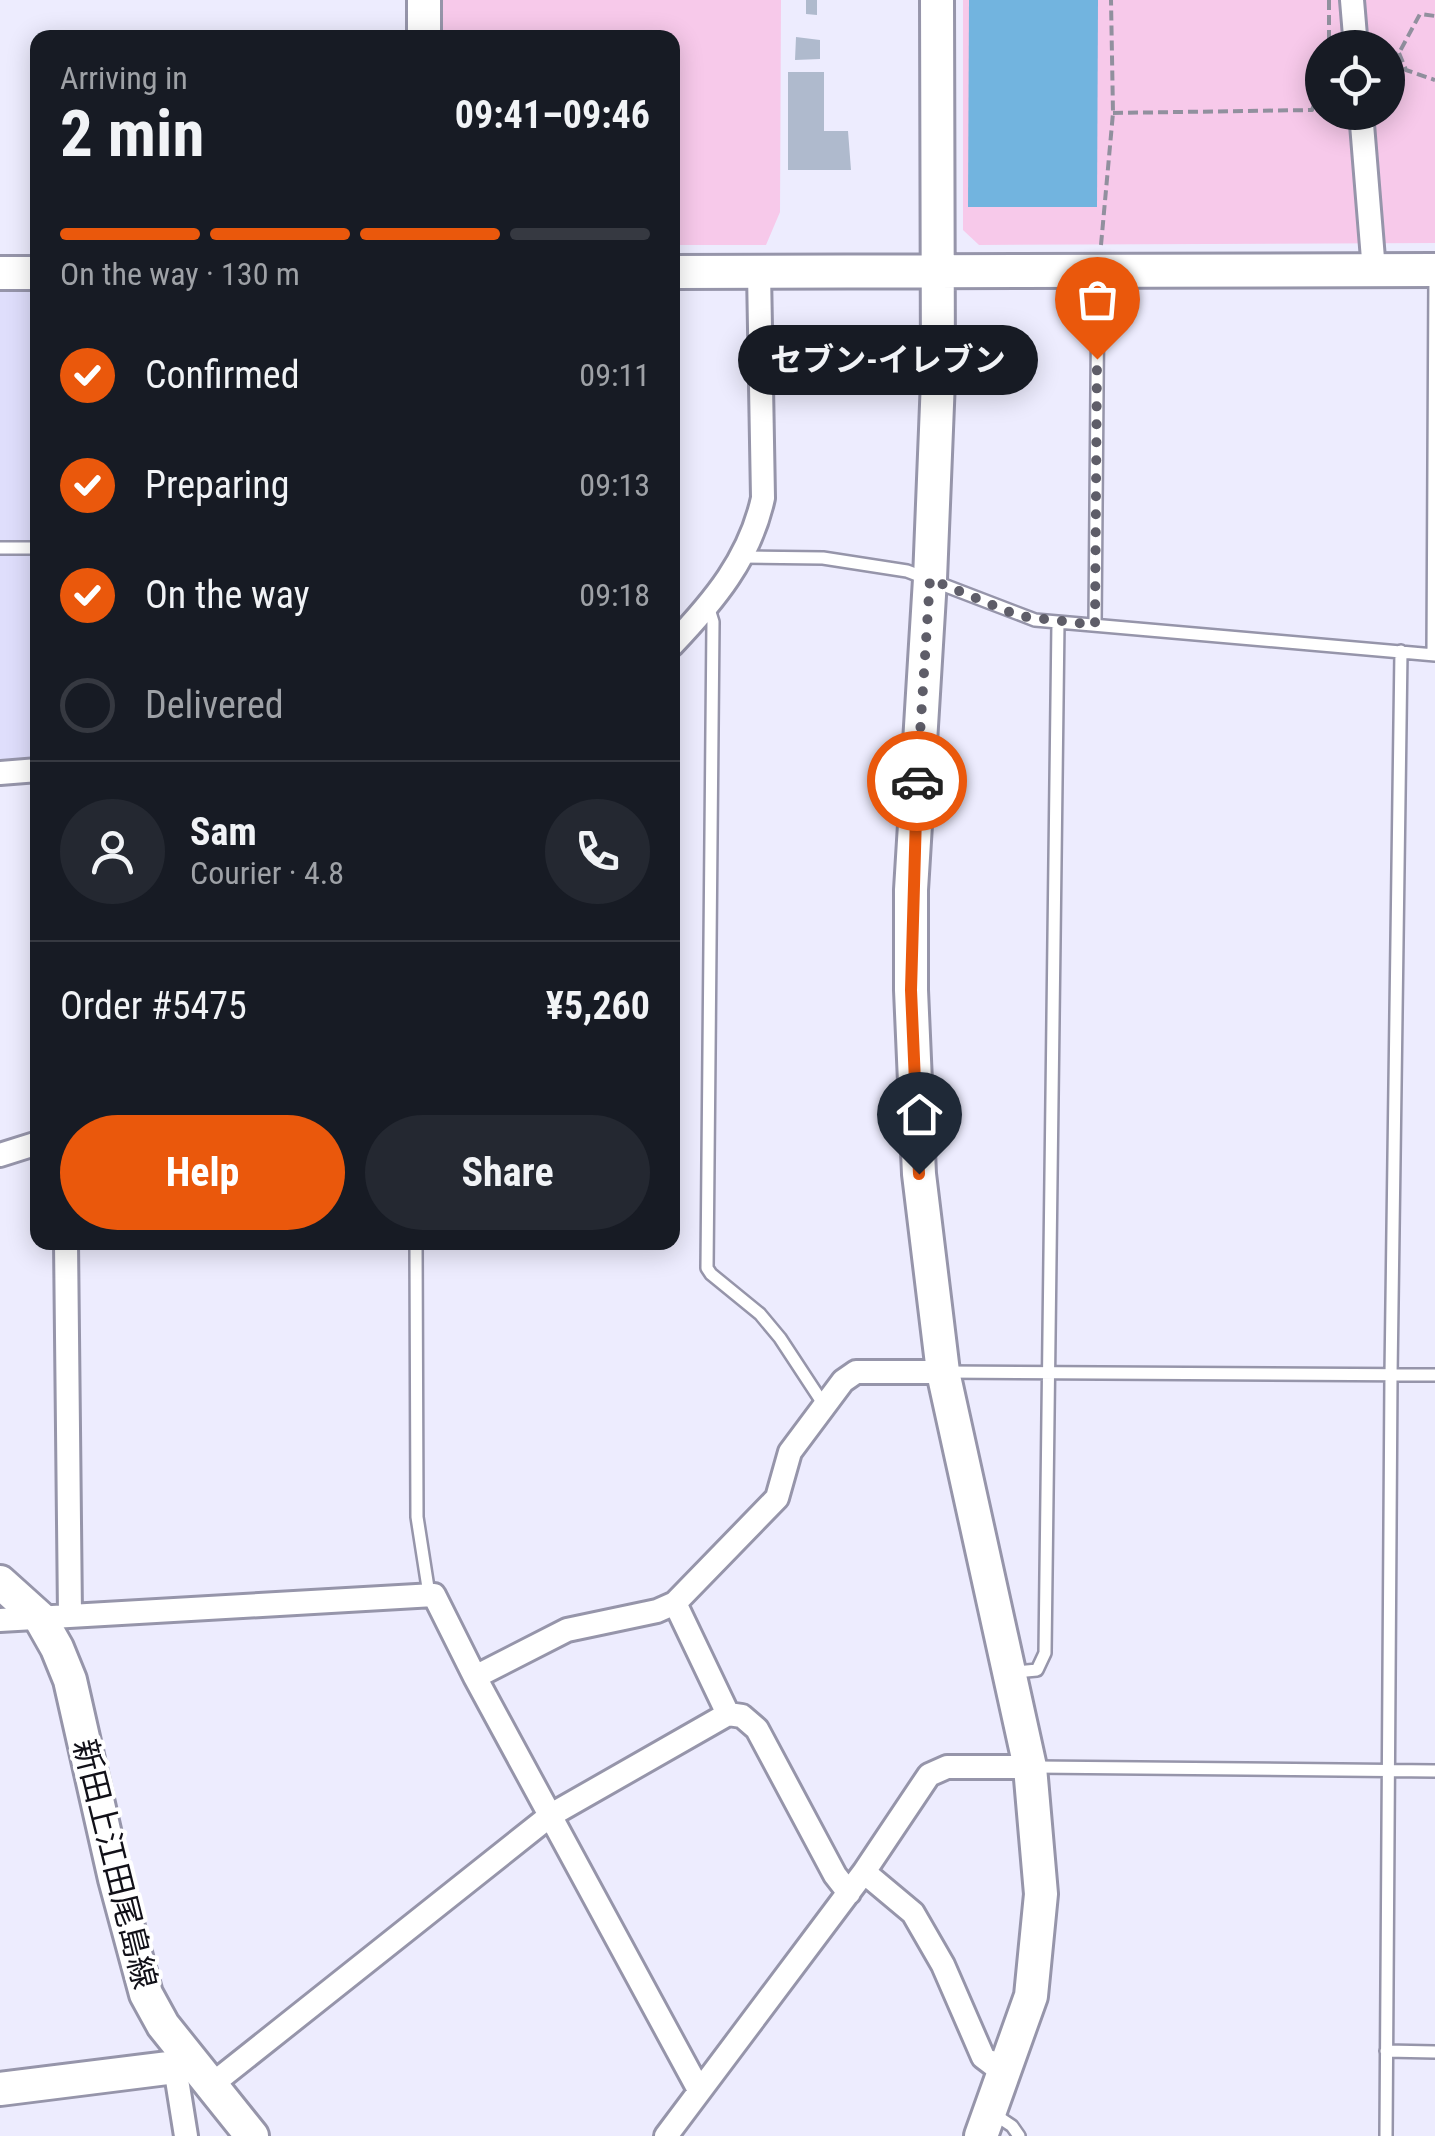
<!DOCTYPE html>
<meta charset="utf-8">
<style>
:root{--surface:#171b24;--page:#242831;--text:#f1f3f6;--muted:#9ea1a6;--line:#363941;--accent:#ea580c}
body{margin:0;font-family:"Roboto Condensed","Noto Sans JP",sans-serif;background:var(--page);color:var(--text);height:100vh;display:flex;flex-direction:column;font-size:38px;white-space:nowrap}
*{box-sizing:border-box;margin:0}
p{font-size:32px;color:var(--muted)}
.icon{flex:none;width:55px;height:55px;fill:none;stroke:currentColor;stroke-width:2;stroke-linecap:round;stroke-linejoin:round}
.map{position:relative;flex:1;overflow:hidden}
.side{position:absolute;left:30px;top:30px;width:650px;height:1220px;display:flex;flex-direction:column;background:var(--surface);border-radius:20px;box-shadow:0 5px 25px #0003}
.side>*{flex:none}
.fabs{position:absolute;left:1305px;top:30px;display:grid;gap:20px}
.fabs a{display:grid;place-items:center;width:100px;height:100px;border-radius:50%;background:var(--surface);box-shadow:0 5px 25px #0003;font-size:50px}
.pin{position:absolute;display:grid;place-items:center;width:85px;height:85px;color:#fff;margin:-102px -42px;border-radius:50% 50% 50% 0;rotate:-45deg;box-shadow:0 0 10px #0007}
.pin .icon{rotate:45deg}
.courier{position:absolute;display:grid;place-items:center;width:100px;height:100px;margin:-50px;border:8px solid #ea580c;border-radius:50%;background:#fff;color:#222;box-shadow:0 2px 12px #0007}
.bubble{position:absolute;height:70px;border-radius:35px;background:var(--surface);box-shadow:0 5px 25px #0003;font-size:32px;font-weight:700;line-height:70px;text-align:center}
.overview em{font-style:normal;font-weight:700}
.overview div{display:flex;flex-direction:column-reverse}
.overview{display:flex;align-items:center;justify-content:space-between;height:170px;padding:0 30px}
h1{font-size:65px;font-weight:700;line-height:75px}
.bar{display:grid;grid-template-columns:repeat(4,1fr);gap:15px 10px;align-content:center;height:120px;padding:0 30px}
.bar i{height:12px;border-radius:8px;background:var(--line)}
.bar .active{background:var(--accent)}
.bar p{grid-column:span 4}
.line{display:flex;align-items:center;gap:25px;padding:0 30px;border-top:2px solid var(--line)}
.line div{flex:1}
.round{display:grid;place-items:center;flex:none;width:105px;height:105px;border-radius:52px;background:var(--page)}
ol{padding:0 30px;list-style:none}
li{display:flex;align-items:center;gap:30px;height:110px}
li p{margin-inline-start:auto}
li .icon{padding:10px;border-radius:50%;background:var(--accent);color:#fff;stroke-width:4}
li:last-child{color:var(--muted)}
li i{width:55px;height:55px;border:5px solid var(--line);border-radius:50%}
.action{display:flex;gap:20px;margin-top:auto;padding:20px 30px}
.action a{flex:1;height:115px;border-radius:60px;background:var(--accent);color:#fff;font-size:40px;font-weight:700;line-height:115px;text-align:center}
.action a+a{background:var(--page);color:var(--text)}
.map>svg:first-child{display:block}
.built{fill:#dfdefc}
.green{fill:#f7c9ea;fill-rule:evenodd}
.water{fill:#72b4df}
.building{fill:#afbacd}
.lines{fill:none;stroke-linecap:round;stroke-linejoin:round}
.lane-casing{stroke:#9695aa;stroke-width:16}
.street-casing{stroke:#9695aa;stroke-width:28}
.secondary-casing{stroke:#9695aa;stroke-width:38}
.path{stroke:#91909e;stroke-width:4;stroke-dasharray:10 5;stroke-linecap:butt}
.lane{stroke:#fff;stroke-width:11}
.street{stroke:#fff;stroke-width:22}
.secondary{stroke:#fff;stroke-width:32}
.done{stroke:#5e5d68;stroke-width:10;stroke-dasharray:0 18}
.route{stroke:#ea580c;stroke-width:12}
.labels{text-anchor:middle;stroke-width:8;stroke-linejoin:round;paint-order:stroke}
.street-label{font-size:32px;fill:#111018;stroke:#fff}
</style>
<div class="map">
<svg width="1435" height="2136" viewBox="0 0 1435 2136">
<rect width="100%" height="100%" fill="#edecfe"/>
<path class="built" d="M 37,290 L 37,762 L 0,764 L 0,291 Z"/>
<path class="green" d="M 442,0 L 781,0 L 780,212 L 766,245 L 673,245 L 672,38 L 442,37 Z
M 963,0 L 1435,0 L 1435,243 L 979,245 L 963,230 ZM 1322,48 L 1388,48 L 1388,112 L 1322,112 Z"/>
<path class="water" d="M 969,0 L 1098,0 L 1097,207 L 968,207 Z"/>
<path class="building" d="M 806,0 L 817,0 L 817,15 L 806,14 Z
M 796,37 L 820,40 L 820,59 L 795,60 Z
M 788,72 L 824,72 L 824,131 L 848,131 L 851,170 L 788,170 Z"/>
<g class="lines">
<g class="lane-casing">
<path id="lane" d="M 0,548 L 38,548
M 742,557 L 823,558 L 907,571 L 1035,620 L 1435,655
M 708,606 L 713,622 L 707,1268 L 711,1274 L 760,1314 L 780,1338 L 824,1405
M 1095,625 L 1098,272
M 1433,654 L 1435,274
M 416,1242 L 417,1517 L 429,1594
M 944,1372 L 1435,1375
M 1015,1672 L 1037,1670 L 1045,1653 L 1058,622
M 1035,1767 L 1435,1771
M 1386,2051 L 1435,2052
M 994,2114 L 1012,2126 L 1019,2136
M 1386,2136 L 1391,1375 L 1401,651"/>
</g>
<g class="street-casing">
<path id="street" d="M 1352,0 L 1356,48
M 1361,112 L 1374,271
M 672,645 C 714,601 750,558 763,498 L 759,272
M 0,773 L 38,770
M 0,1155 L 38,1143
M 66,1242 L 70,1615
M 675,1603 L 728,1714
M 0,1620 L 434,1595 L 475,1677 L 699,2090
M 475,1677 L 567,1630 L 657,1611 L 675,1603 L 777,1498 L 790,1452 L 843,1381 L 856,1372 L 943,1372
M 864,1872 L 913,1913 L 943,1965 L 983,2057 L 1004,2073
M 175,2067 L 186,2136
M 210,2086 L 551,1815 L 728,1714 L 742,1716 L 757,1729 L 835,1875 L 849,1893
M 666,2136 L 864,1872 L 929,1775 L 947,1767 L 1030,1767"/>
</g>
<g class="secondary-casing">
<path id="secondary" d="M 937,0 L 938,380 L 930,579 L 911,890 L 911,990 L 919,1174 L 943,1372 L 1030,1767 L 1041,1894 L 1031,1996 L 981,2136
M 424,38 L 424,0
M 672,272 L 1435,270
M 0,273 L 38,273
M 0,1582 L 40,1618 L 57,1648 L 70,1680 L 115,1879 L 146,1994 L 163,2025 L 252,2136
M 0,2089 L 175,2067 L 191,2061"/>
</g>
<path class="path" d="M 1329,0 L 1329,48
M 1399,53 L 1406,70 L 1435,80
M 1388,56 L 1399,53 L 1420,14 L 1435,16
M 1113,113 L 1312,110 L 1322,83
M 1101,245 L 1113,113 L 1111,0"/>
<use href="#lane" class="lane"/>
<use href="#street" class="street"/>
<use href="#secondary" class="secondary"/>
</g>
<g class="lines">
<path class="done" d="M 917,781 L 930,579 L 1019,616 L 1095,625 L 1097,359"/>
<path class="route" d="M 917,781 L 911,990 L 919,1174"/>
</g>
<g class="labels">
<g class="street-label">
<text transform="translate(115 1864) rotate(76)" y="11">新田上江田尾島線</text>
</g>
</g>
</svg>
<div class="fabs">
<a><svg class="icon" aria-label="locate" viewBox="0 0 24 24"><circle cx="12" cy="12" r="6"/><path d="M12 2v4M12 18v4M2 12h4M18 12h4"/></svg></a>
</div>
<div class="pin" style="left:1097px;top:359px;background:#ea580c"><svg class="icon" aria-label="bag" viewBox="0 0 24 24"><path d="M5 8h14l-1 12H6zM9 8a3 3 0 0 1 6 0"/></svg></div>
<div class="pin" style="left:919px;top:1174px;background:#1f2937"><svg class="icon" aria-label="home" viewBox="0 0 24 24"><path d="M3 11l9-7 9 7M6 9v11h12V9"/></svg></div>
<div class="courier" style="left:917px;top:781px"><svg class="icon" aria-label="car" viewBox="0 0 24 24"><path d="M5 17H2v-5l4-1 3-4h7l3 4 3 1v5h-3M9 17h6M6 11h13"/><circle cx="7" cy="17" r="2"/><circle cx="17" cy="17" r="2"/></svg></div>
<div class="bubble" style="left:738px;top:325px;width:300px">セブン-イレブン</div>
<section class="side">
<div class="overview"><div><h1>2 min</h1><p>Arriving in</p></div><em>09:41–09:46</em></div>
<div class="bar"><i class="active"></i><i class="active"></i><i class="active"></i><i></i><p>On the way · 130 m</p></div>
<ol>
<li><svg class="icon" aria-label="check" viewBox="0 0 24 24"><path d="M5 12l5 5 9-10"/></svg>Confirmed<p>09:11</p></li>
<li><svg class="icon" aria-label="check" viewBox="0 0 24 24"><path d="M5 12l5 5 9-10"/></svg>Preparing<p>09:13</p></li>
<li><svg class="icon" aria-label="check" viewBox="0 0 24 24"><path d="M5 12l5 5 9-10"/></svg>On the way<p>09:18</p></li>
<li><i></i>Delivered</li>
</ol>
<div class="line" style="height:180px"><a class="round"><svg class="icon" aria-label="person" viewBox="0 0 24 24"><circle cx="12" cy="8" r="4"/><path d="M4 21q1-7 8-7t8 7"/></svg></a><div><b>Sam</b><p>Courier · 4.8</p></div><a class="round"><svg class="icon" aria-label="phone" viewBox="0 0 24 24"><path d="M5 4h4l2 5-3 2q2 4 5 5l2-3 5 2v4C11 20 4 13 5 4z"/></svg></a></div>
<div class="line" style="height:130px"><div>Order #5475</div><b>¥5,260</b></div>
<div class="action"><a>Help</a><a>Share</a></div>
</section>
</div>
